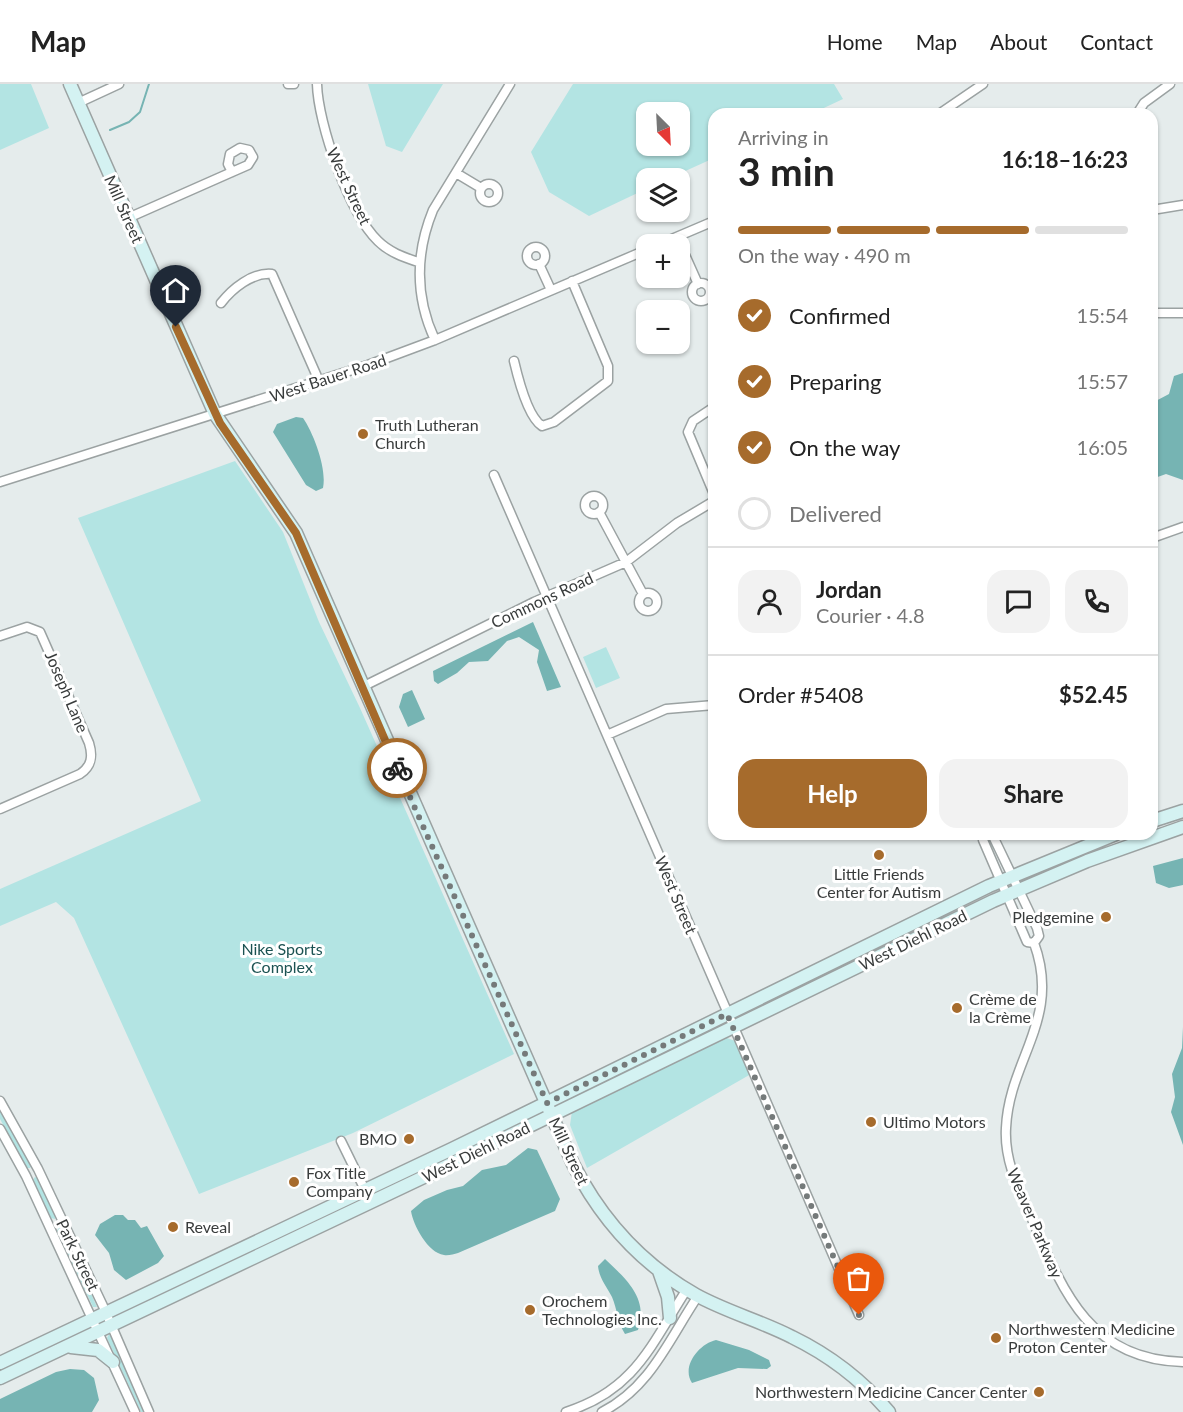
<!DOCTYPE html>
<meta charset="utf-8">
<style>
:root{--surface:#fff;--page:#f2f2f2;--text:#222;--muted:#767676;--line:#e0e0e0;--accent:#a66b2c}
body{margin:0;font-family:Lato,sans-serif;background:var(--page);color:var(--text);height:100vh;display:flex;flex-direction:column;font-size:22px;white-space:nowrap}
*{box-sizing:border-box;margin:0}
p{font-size:20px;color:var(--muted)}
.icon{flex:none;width:33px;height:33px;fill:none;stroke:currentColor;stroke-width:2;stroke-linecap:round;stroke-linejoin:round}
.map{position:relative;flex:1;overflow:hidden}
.details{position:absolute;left:708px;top:24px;width:450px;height:732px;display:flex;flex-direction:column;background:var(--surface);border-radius:18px;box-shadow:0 2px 4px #0004}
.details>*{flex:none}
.needle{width:39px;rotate:156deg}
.buttons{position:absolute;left:636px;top:18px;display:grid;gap:12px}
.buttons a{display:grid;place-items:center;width:54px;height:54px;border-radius:12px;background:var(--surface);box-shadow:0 2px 4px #0004;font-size:30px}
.pin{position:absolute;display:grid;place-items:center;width:51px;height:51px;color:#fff;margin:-62px -26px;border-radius:50% 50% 50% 0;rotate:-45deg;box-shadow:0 0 6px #0007}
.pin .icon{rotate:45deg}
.courier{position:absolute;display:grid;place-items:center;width:60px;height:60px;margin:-30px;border:4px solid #a66b2c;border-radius:50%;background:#fff;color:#222;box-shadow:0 2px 8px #0007}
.overview em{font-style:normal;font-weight:700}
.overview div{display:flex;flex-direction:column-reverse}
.overview{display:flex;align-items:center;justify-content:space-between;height:102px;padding:0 30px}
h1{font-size:39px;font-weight:700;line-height:45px}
.bar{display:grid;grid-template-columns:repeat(4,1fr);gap:9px 6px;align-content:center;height:72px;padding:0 30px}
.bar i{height:8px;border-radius:4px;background:var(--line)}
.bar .selected{background:var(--accent)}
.bar p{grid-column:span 4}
.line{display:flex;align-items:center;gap:15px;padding:0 30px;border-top:2px solid var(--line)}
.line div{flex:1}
.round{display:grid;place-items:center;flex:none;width:63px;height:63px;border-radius:18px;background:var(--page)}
ol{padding:0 30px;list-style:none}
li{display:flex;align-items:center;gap:18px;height:66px}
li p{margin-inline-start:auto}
li .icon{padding:6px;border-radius:50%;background:var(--accent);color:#fff;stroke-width:4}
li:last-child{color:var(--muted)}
li i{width:33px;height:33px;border:3px solid var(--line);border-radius:50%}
.button{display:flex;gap:12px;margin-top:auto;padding:12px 30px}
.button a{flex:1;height:69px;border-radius:18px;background:var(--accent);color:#fff;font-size:24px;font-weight:700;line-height:69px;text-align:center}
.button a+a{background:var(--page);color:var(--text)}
header{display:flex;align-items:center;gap:36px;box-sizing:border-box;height:84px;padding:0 30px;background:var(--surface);border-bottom:2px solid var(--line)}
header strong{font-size:28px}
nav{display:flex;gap:33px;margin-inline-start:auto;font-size:21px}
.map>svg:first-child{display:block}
.green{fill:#b3e4e3;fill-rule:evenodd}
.water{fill:#76b4b3}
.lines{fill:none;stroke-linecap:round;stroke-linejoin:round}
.stream{stroke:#76b4b3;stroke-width:2}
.street-casing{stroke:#9ba2a2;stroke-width:11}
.secondary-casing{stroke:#9ba2a2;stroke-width:15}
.street{stroke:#fff;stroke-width:8}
.secondary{stroke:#d4f2f2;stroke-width:12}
.done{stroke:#757a7a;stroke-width:6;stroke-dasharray:0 10.8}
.route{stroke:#a66b2c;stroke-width:8}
.poi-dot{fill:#a66b2c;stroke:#fff;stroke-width:2}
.labels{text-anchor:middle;stroke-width:6;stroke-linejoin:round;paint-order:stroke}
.street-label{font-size:16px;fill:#393c3c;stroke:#fff}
.poi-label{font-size:16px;fill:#393c3c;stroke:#fff;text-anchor:start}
.park-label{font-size:16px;fill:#1b5252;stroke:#fff}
</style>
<header>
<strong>Map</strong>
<nav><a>Home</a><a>Map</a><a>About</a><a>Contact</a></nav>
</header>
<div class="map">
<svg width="1183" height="1328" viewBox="0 0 1183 1328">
<rect width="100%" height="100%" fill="#e5ecec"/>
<path class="green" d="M 0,0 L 31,0 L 49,44 L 0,66 Z
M 368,0 L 443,0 L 402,68 L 386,62 Z
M 573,0 L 834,0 L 843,15 L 811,30 L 714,30 L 714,74 L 670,94 L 646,94 L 646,105 L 589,132 L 549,108 L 531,68 ZM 646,28 L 680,28 L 680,62 L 646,62 Z
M 235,377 L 283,448 L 319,538 L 360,624 L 514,970 L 353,1049 L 199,1110 L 74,834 L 56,818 L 0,842 L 0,805 L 201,717 L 78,434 Z
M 606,563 L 620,594 L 596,604 L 583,573 Z
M 989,807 L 899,859 L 744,931 L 744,929 L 834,881 Z
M 722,952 L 735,957 L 751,990 L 587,1084 L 570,1041 L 572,1027 Z
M 0,1026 L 32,1081 L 30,1084 L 27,1084 L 0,1035 Z
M 35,1093 L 38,1094 L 56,1132 L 55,1135 L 51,1134 L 33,1096 Z
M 59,1144 L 62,1145 L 97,1223 L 93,1223 L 57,1147 Z
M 109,1250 L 111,1252 L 144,1328 L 141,1328 L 107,1254 Z"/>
<path class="water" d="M 1183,289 L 1183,396 L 1166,390 L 1152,395 L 1152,319 L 1169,310 L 1174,292 Z
M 296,333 L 303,334 C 314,350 327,385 323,404 L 316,407 L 306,401 L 273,348 L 277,340 Z
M 533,538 L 561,603 L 547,607 L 537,578 L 539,566 L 519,553 L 507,557 L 488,577 L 469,578 L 457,589 L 438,600 L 434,597 L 433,587 Z
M 412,606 L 425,635 L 408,643 L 399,623 L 403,610 Z
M 1183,774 L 1183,801 L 1169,804 L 1156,799 L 1153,782 Z
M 1183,943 L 1183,1061 L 1171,1028 L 1175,1013 L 1172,990 L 1182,964 Z
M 528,1064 L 537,1066 L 560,1115 L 555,1127 L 458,1169 C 454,1170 448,1172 444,1171 C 428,1169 413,1141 411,1127 L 424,1116 L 447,1106 L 463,1102 L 482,1086 L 506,1081 Z
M 115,1131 L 123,1131 L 128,1136 L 135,1136 L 141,1144 L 147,1142 L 164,1172 L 158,1179 L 126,1196 L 114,1186 L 109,1169 L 95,1151 L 100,1140 Z
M 605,1175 C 626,1195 649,1214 638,1246 L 625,1250 C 618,1239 617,1225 612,1213 C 607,1203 599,1194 598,1182 Z
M 716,1256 L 749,1266 L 769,1276 L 771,1282 L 767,1285 L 738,1284 L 692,1299 C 681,1282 699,1260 716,1256 Z
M 70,1285 L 84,1286 L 94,1294 L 99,1316 L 92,1328 L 0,1328 L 0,1315 L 56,1288 Z"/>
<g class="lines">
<path class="stream" d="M 110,46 L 129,38 L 140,28 L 149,0"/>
<g class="street-casing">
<path id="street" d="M 288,0 L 294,0
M 317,0 C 318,40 349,129 378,157 C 389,168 403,173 418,178
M 78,19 L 119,0
M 939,30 L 983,0
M 1137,30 L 1144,19 L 1170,0
M 456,89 L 481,104
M480 109a9 9 0 1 1 18 0a9 9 0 1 1-18 0Z
M 1152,126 L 1183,121
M 128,134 L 232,88 L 248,81 L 253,73 L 249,66 L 240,64 L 230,70 L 228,80 L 232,88
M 677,153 L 698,200
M 660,160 L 714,137
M527 172a9 9 0 1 1 18 0a9 9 0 1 1-18 0Z
M 539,180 L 551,206
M692 208a9 9 0 1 1 18 0a9 9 0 1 1-18 0Z
M 221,219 C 232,205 252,188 272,190 L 319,297
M 1152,229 L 1183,229
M 435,256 C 415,213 415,170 433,126 L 510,0
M 514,277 C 518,294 528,333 542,342 L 554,338 L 608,297 L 608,282 L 572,197
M 714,323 L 693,337 L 688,348 L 714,410
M 494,391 L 859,1231
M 0,398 L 368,281 L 435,256 L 646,166
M585 421a9 9 0 1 1 18 0a9 9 0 1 1-18 0Z
M 599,428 L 643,510
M 1152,454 L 1183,443
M639 518a9 9 0 1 1 18 0a9 9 0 1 1-18 0Z
M 0,552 L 27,543 L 40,548 L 89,659 C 93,672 92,682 80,690 L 0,725
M 362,603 L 534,518 L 626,478 L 677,439 L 714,417
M 607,651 L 666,625 L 714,621
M 985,750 L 983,756 L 1027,858 L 1034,859 C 1062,935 1009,975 1006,1044 C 1004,1077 1019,1106 1032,1135 C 1063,1208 1090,1276 1183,1278
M 992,750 L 1037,844 L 1039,852 L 1034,859
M 0,1017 L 38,1085 L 103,1222 L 149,1328
M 0,1045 L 26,1092 L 135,1328
M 341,1057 L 367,1110
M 566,1328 C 635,1306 651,1261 687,1205
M 602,1328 C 651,1303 669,1255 698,1212"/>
</g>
<g class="secondary-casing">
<path id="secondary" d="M 70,0 L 215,330 L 296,449 L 573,1080 C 601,1135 641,1180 696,1211 C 727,1228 761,1237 792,1253 C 829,1271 862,1296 889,1328
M 1152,737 L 1183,727
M 659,1187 L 668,1213 L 670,1234
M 71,1263 L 98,1266 L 113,1278
M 0,1279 L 452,1065 L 989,802 L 1116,750
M 0,1294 L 449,1081 L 993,817 L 1087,777 L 1183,743"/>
</g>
<use href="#street" class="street"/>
<use href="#secondary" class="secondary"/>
</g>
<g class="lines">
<path class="done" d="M 397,684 L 547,1019 L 727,930 L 859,1231"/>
<path class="route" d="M 176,243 L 220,339 L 296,449 L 397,684"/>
</g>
<g class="poi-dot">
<circle cx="363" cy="350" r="6"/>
<circle cx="879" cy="771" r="6"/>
<circle cx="1106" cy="833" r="6"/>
<circle cx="957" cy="924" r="6"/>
<circle cx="871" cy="1038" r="6"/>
<circle cx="409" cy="1055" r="6"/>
<circle cx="294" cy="1098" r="6"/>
<circle cx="173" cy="1143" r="6"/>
<circle cx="530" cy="1226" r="6"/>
<circle cx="996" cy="1254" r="6"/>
<circle cx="1039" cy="1308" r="6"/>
</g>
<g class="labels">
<g class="street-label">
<text transform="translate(349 102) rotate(65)" y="6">West Street</text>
<text transform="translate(124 125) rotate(66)" y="6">Mill Street</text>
<text transform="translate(328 294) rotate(-18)" y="6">West Bauer Road</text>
<text transform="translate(542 516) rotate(-25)" y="6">Commons Road</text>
<text transform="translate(67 608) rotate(67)" y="6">Joseph Lane</text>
<text transform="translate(676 811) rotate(67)" y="6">West Street</text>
<text transform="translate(913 856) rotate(-26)" y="6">West Diehl Road</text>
<text transform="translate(569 1067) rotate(65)" y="6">Mill Street</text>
<text transform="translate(476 1068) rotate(-26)" y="6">West Diehl Road</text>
<text transform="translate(1035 1139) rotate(67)" y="6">Weaver Parkway</text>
<text transform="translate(78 1171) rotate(64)" y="6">Park Street</text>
</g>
<g class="poi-label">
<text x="375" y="347">Truth Lutheran<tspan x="375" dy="18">Church</tspan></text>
<text x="879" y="796" text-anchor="middle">Little Friends<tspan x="879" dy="18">Center for Autism</tspan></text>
<text x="1094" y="839" text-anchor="end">Pledgemine</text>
<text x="969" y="921">Crème de<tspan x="969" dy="18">la Crème</tspan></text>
<text x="883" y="1044">Ultimo Motors</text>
<text x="397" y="1061" text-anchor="end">BMO</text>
<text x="306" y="1095">Fox Title<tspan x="306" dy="18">Company</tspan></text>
<text x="185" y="1149">Reveal</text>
<text x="542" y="1223">Orochem<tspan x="542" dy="18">Technologies Inc.</tspan></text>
<text x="1008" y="1251">Northwestern Medicine<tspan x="1008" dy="18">Proton Center</tspan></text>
<text x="1027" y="1314" text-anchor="end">Northwestern Medicine Cancer Center</text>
</g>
<g class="park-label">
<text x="282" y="871">Nike Sports<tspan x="282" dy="18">Complex</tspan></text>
</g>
</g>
</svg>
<div class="buttons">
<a><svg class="needle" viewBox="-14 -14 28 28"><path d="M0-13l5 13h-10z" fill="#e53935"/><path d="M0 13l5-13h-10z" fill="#767676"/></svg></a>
<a><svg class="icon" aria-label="layers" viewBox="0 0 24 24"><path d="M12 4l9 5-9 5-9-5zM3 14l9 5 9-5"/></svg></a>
<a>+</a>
<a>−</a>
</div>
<div class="pin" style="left:859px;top:1231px;background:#ea580c"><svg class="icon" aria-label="bag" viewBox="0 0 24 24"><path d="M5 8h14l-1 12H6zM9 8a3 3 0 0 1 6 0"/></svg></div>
<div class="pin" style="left:176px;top:243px;background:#1f2937"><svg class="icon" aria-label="home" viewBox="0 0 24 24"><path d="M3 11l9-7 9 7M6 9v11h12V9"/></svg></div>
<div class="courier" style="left:397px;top:684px"><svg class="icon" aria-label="bike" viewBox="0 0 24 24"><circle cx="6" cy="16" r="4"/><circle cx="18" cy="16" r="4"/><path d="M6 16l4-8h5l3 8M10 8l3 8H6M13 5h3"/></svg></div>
<section class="details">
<div class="overview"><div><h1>3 min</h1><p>Arriving in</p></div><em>16:18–16:23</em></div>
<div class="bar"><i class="selected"></i><i class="selected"></i><i class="selected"></i><i></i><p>On the way · 490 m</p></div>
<ol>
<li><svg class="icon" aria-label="check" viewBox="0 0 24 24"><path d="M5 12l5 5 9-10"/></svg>Confirmed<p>15:54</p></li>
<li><svg class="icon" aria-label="check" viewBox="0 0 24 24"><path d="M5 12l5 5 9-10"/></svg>Preparing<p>15:57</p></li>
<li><svg class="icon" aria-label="check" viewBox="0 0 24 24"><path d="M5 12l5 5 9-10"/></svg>On the way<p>16:05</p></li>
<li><i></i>Delivered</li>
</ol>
<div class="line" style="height:108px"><a class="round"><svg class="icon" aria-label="person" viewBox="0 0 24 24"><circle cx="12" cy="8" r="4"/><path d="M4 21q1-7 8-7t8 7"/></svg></a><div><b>Jordan</b><p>Courier · 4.8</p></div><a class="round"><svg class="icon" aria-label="chat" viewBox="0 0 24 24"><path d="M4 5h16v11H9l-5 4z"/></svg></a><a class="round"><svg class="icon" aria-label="phone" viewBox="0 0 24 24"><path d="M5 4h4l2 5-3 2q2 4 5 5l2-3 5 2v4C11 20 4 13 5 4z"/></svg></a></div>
<div class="line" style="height:78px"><div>Order #5408</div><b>$52.45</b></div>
<div class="button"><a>Help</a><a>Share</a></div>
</section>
</div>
